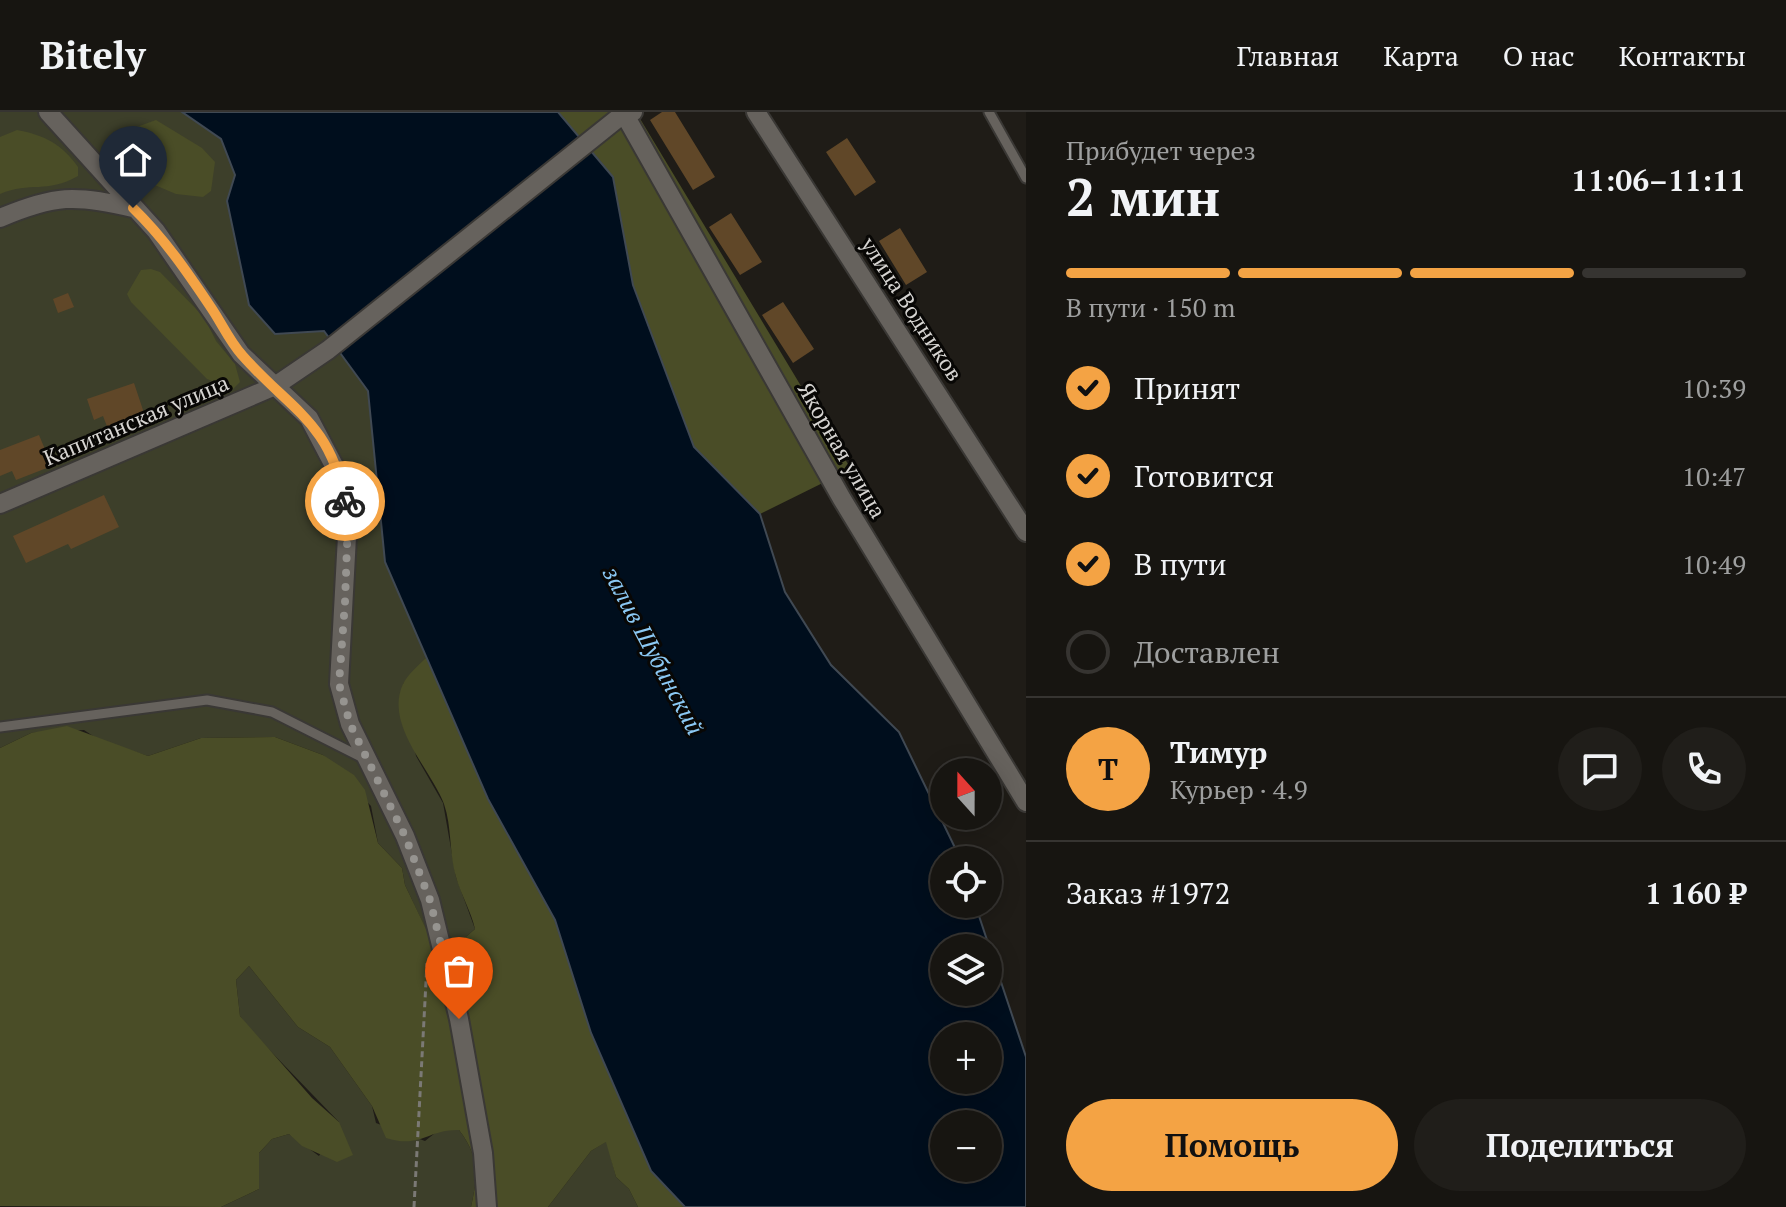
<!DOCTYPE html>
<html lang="ru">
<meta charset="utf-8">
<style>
:root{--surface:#171511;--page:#201e1a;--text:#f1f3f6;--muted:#9e9f9f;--line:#363431;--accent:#f4a344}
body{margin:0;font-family:"PT Serif",serif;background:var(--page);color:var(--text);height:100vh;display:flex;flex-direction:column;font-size:30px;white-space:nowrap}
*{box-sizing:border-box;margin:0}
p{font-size:26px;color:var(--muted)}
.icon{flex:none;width:44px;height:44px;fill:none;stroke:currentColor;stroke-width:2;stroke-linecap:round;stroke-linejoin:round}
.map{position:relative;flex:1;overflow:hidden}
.side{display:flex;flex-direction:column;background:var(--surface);width:760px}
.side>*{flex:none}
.needle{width:52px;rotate:339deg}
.buttons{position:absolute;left:930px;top:646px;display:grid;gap:16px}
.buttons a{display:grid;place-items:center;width:72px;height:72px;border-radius:50%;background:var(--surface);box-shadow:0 4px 20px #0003,0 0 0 2px var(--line);font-size:40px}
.pin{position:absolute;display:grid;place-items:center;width:68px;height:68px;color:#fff;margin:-82px -34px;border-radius:50% 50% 50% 0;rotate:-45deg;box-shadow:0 0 8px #0007}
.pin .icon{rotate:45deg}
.courier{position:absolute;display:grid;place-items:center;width:80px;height:80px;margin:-40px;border:6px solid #f4a344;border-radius:50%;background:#fff;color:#222;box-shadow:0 2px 10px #0007}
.head em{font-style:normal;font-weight:700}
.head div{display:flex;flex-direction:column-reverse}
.head{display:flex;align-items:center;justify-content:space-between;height:136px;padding:0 40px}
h1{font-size:52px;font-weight:700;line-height:60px}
.bar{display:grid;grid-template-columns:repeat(4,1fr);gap:12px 8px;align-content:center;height:96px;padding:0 40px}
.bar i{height:10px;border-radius:6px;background:var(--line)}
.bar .on{background:var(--accent)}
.bar p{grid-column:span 4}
.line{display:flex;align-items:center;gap:20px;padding:0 40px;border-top:2px solid var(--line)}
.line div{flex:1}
.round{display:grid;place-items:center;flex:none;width:84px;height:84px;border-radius:42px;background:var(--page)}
ol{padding:0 40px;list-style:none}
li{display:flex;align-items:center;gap:24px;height:88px}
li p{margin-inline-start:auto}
li .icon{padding:8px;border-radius:50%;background:var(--accent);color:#111;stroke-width:4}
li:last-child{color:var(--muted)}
li i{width:44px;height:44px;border:4px solid var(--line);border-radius:50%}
.button{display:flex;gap:16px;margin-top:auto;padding:16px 40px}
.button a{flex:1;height:92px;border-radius:48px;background:var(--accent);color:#111;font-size:32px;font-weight:700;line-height:92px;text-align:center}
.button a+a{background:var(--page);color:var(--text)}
header{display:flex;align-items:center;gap:48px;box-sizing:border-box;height:112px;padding:0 40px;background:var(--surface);border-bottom:2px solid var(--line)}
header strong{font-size:38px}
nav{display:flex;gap:44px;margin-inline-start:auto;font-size:28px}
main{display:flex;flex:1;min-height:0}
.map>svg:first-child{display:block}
.green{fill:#3d3f2a}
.forest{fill:#4a4d27}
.water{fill:#000e1d;stroke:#404953;stroke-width:2;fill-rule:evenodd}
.building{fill:#604728}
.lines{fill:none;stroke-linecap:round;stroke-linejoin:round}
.service-casing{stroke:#3a3835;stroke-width:13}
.minor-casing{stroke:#3a3835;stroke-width:22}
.path{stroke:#7b7975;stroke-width:3;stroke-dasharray:6 4;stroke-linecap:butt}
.service{stroke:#66625d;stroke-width:9}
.minor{stroke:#66625d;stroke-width:18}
.done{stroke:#969490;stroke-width:8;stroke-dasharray:0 14.4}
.route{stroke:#f4a344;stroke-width:10}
.labels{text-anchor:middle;stroke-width:6;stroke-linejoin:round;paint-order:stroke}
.street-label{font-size:22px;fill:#d6d4d1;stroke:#080705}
.water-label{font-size:24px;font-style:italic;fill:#8bc8f3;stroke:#080705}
</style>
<header>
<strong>Bitely</strong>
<nav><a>Главная</a><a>Карта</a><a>О нас</a><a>Контакты</a></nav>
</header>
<main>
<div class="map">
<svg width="1026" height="1095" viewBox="0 0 1026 1095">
<rect width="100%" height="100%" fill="#1f1c17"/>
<path class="green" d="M 0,0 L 182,0 L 221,27 L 235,63 L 227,90 L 275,222 L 324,219 L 368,279 L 385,450 L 428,544 L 403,572 L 416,644 L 443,691 L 456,765 L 475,817 L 461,829 L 444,829 L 427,820 L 405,773 L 402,756 L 378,731 L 371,694 L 323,643 L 275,625 L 201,626 L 148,644 L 99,628 L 84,618 L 31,621 L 0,636 Z
M 249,854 L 298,915 L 330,935 L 372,994 L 376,1011 L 425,1029 L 440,1017 L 459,1018 C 479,1044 478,1064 471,1095 L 221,1095 L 259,1077 L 259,1041 L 272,1027 L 289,1022 L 319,1044 L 339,1010 L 251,919 L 240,904 L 236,868 Z
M 607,1029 L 616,1065 L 629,1077 L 638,1095 L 548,1095 L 591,1039 Z"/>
<path class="forest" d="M 558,0 L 636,0 L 851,357 L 760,402 L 694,335 L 633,173 L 613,65 Z
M 156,8 L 202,36 L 215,50 L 211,79 L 203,85 L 176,82 L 143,68 L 120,29 L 123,20 Z
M 17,18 C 44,23 62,32 78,55 L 78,64 C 46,82 31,69 0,82 L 0,25 Z
M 151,157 L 160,160 L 204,205 L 216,229 L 235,252 L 240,270 L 233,277 L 207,267 L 131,190 L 127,182 L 141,158 Z
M 428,544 L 488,687 L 555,808 L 591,921 L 651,1059 L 685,1095 L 638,1095 L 629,1077 L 616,1065 L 606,1030 L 591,1039 L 548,1095 L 471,1095 C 478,1064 479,1044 459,1018 C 428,1017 421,1037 386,1026 L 372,994 L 330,935 L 298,915 L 249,854 L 236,868 L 240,904 L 312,986 L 339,1010 L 353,1043 L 337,1050 L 302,1034 L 289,1022 L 272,1027 L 259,1041 L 259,1077 L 221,1095 L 0,1094 L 0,636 L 31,621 L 67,614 L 148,644 L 201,626 L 275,625 L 323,643 L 354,663 L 365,678 L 378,731 L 402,756 L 405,773 L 427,819 L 444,829 L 461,829 L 475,817 C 471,799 461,783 456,765 C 449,741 452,715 444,692 C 431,657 384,613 403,572 C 408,562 420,552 428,544 Z"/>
<path class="water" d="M 182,0 L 558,0 L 613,65 L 633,173 L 694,335 L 760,402 L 785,480 L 831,553 L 899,620 L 959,744 L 961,748 L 944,748 L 944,792 L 975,792 L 1026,945 L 1026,1095 L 685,1095 L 651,1059 L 591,921 L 555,808 L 488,687 L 385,450 L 368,279 L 324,219 L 275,222 L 249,193 L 227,89 L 235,63 L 221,27 ZM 944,836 L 988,836 L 988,880 L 944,880 ZM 944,924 L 988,924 L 988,968 L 944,968 ZM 944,1012 L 988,1012 L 988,1056 L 944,1056 Z"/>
<path class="building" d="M 662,0 L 675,0 L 715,65 L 693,78 L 650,8 Z
M 847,26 L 876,70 L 855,84 L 826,40 Z
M 731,101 L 762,150 L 740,163 L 709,115 Z
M 900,116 L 927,160 L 906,173 L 879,129 Z
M 68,181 L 74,195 L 58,201 L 53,187 Z
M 783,190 L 814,237 L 793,251 L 762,203 Z
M 134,271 L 145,304 L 108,317 L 103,304 L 94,308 L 87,287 Z
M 39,323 L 52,354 L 16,368 L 12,359 L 0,364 L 0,338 Z
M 104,383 L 119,415 L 71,437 L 68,432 L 26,451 L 13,424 Z"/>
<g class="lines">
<g class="service-casing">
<path id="service" d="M 989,0 L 1026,66
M 0,615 L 207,588 L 272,600 L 363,646"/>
</g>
<g class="minor-casing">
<path id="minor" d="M 48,0 L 156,119 L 241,242 L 309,306 L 340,365 L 348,406 L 339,572 L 350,612 L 405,724 L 430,788 L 459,907 L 483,1041 L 487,1095
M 756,0 L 1026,420
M 626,5 L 842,387 L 1026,690
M 0,106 C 54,83 76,82 133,96
M 0,392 L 275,274 L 328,238 L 617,7 L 633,0"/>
</g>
<path class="path" d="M 414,1095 L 427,851"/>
<use href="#service" class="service"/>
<use href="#minor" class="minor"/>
</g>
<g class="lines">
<path class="done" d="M 345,389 L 348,406 L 345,490 L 339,572 L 350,612 L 405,724 L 430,788 L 459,907"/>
<path class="route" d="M 133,96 C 164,126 188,161 212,197 C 222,212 230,230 242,243 C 289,297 330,309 345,389"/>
</g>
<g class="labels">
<g class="street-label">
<text transform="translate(912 197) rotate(57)" y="8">улица Водников</text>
<text transform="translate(136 308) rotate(-23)" y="8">Капитанская улица</text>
<text transform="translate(842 338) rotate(60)" y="8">Якорная улица</text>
</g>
<g class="water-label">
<text transform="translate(653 539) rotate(62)" y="8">залив Шубинский</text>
</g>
</g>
</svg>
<div class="buttons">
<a><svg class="needle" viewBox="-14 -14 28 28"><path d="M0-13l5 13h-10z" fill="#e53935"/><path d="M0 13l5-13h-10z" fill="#9e9f9f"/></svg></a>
<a><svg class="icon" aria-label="locate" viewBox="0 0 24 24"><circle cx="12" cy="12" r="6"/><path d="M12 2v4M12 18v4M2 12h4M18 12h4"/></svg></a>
<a><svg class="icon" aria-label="layers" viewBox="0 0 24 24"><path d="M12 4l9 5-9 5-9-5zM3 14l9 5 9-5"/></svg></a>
<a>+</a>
<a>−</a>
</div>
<div class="pin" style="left:459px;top:907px;background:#ea580c"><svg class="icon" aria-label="bag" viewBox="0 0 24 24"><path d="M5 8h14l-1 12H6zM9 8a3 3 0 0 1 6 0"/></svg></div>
<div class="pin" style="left:133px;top:96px;background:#1f2937"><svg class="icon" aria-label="home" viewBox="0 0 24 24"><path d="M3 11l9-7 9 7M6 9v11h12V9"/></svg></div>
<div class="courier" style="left:345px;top:389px"><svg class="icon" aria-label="bike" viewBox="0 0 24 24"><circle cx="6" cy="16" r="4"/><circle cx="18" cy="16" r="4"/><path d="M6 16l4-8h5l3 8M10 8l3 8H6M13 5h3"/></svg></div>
</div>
<section class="side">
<div class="head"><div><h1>2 мин</h1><p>Прибудет через</p></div><em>11:06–11:11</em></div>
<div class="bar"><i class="on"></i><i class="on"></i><i class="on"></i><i></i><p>В пути · 150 m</p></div>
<ol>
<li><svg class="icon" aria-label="check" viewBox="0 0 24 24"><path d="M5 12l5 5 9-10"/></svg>Принят<p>10:39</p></li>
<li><svg class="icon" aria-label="check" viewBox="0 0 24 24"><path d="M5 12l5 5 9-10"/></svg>Готовится<p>10:47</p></li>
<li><svg class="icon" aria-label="check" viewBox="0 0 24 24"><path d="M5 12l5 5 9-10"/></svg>В пути<p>10:49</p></li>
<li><i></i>Доставлен</li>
</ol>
<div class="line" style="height:144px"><b class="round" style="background:var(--accent);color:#111">Т</b><div><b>Тимур</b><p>Курьер · 4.9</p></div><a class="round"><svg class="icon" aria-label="chat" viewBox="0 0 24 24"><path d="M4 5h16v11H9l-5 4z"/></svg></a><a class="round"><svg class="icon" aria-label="phone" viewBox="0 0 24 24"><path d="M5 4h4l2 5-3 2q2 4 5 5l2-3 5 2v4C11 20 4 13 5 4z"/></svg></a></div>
<div class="line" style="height:104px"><div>Заказ #1972</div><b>1 160 ₽</b></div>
<div class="button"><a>Помощь</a><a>Поделиться</a></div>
</section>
</main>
